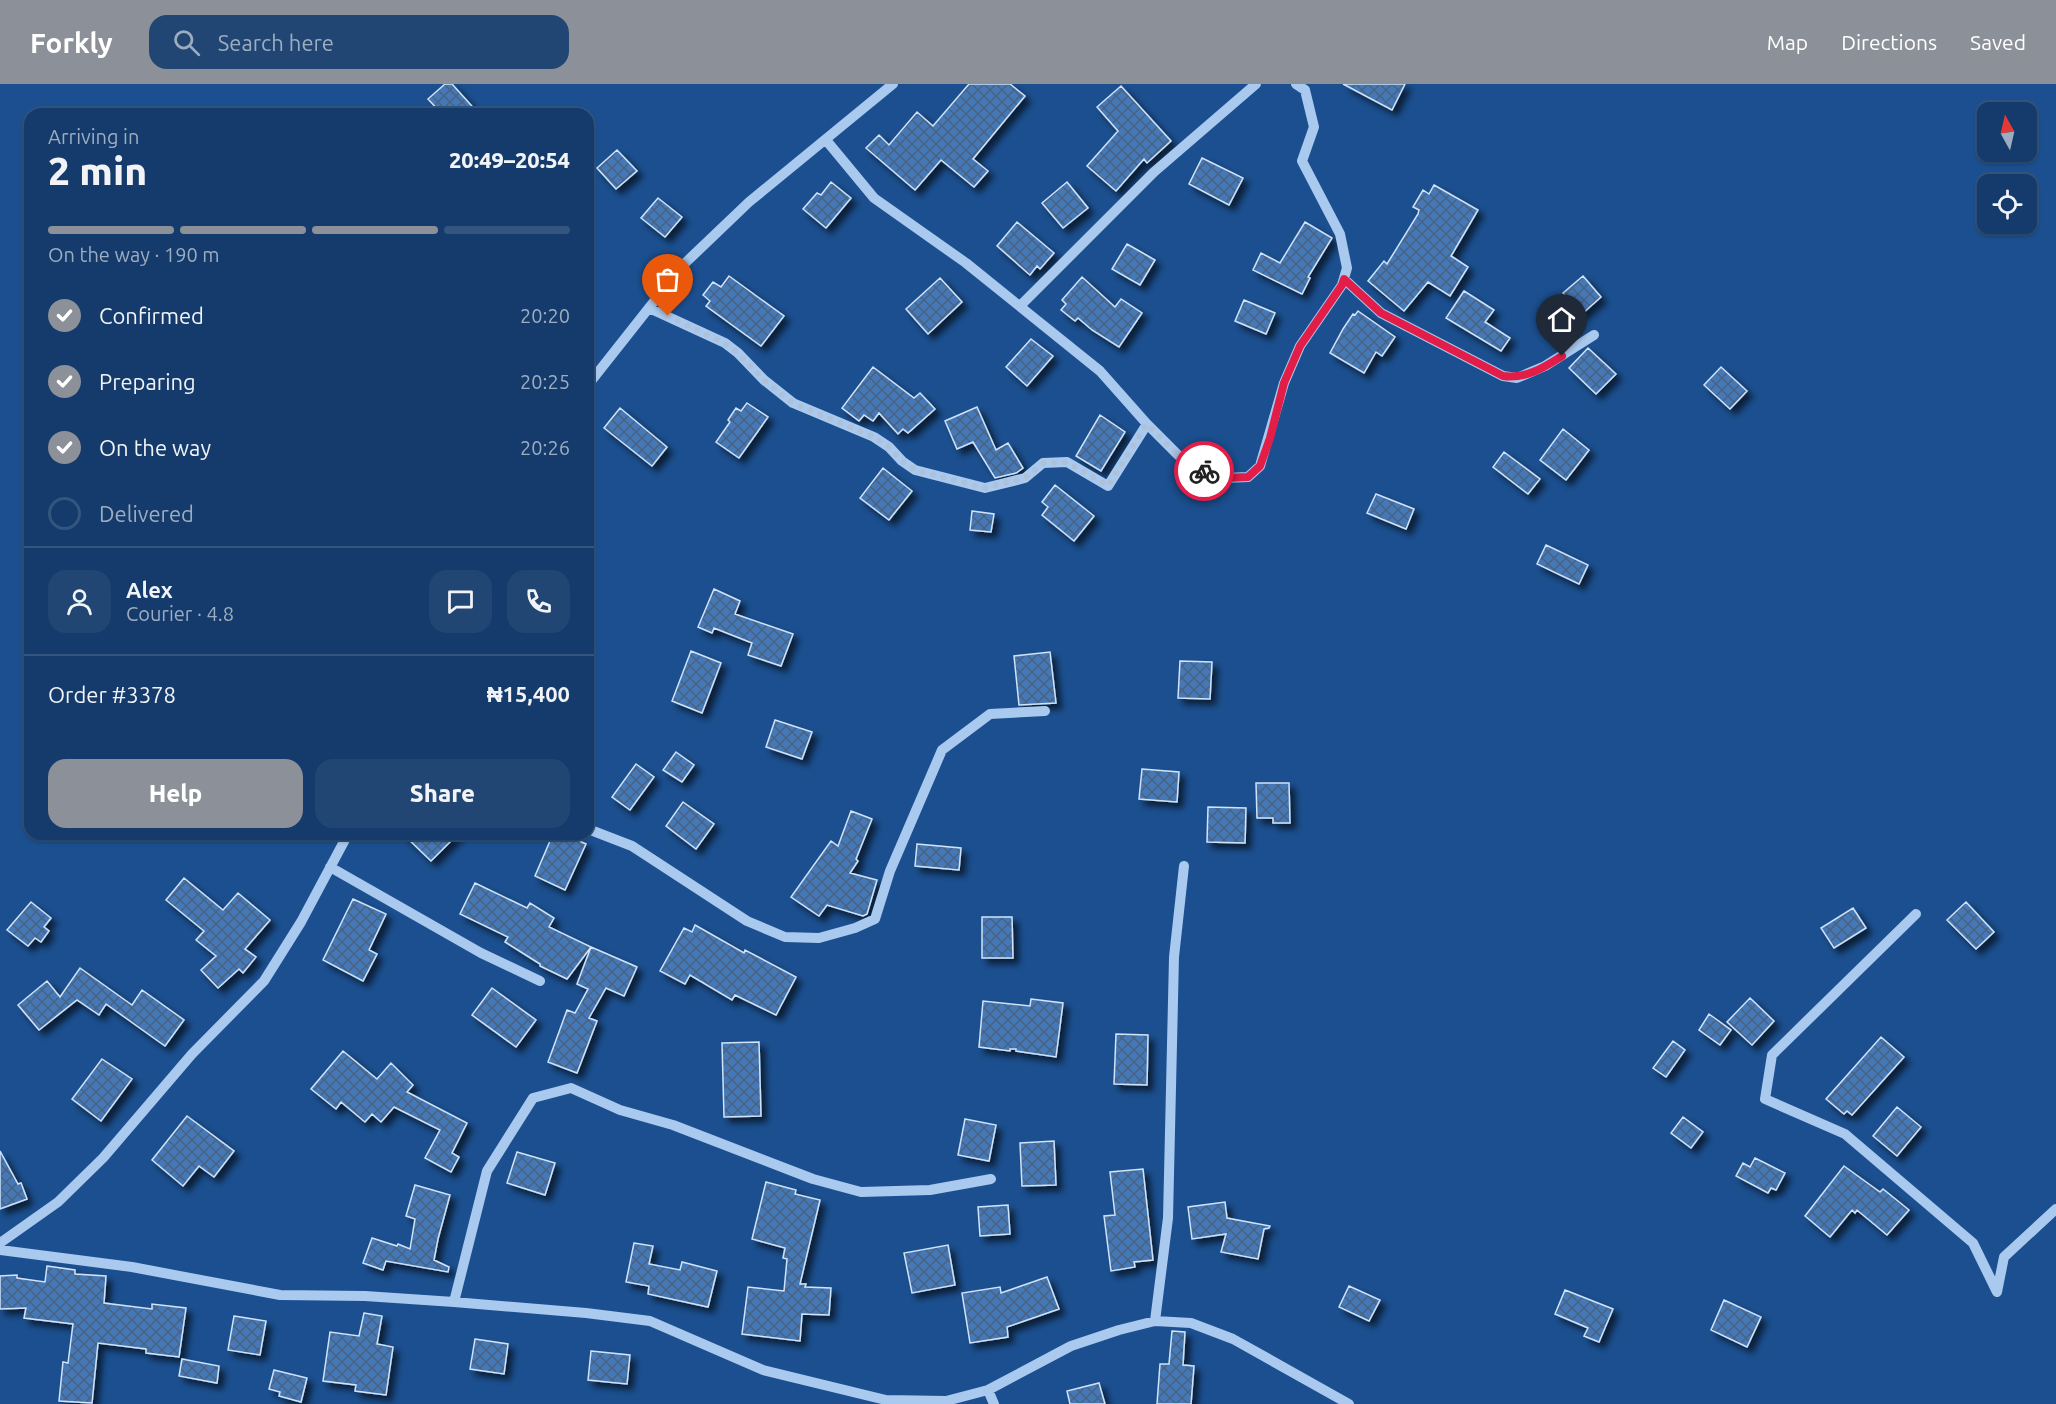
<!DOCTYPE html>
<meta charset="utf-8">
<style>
:root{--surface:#143b6b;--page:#214673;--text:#f1f3f6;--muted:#9dadc1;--line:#33557e;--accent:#8c9099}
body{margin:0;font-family:Ubuntu,sans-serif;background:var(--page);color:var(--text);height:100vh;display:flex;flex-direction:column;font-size:22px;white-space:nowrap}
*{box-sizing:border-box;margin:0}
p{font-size:20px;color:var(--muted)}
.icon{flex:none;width:33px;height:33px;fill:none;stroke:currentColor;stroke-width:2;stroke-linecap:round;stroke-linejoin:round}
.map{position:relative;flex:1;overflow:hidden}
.side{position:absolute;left:24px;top:24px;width:570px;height:732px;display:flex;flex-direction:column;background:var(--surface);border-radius:18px;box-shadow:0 2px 4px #0004,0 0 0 2px var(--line)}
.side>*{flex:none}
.needle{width:39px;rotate:352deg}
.fabs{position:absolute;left:1977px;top:18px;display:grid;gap:12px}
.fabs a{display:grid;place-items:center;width:60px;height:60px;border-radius:12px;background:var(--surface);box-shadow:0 2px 4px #0004,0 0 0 2px var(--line);font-size:30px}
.pin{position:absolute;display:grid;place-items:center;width:51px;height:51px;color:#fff;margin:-62px -26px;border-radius:50% 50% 50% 0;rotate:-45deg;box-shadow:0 0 6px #0007}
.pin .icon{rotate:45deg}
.courier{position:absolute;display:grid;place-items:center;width:60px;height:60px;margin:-30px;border:4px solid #e11d48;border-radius:50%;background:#fff;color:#222;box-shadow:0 2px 8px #0007}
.headline em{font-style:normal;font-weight:800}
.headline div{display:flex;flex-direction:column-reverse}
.headline{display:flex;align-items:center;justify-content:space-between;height:102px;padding:0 24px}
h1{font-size:39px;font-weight:800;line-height:45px}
.bar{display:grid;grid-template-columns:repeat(4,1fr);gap:9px 6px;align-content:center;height:72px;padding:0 24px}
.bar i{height:8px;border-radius:4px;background:var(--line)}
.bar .current{background:var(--accent)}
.bar p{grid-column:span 4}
.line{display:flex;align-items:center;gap:15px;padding:0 24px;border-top:2px solid var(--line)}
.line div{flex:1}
.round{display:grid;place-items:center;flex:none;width:63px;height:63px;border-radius:18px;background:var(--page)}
ol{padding:0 24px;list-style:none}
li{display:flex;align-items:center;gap:18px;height:66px}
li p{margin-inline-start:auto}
li .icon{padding:6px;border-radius:50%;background:var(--accent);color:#fff;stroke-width:4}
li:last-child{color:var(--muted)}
li i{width:33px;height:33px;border:3px solid var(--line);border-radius:50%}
.action{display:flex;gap:12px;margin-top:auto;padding:12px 24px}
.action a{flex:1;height:69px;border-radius:18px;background:var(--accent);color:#fff;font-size:24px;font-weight:800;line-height:69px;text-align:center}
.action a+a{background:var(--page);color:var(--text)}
header{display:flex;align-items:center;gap:36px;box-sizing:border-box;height:84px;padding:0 30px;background:var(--accent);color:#fff}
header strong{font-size:28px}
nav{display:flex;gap:33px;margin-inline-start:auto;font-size:21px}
.search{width:420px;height:54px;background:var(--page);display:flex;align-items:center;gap:15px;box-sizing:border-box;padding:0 21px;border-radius:18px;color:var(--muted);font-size:22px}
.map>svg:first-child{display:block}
.building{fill:url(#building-cross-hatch);stroke:#cfe3fa;stroke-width:1.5;filter:url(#shadow)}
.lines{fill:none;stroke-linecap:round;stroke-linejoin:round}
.minor{stroke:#a9c9ee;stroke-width:10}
.done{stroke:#afc1d8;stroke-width:6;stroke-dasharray:0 10.8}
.route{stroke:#e11d48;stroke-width:8}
</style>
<header>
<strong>Forkly</strong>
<div class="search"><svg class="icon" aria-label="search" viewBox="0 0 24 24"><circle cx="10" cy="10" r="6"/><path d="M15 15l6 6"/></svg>Search here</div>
<nav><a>Map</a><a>Directions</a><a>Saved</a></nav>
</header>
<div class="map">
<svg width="2056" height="1320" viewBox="0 0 2056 1320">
<defs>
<pattern id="building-cross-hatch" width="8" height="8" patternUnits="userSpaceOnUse" patternTransform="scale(1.5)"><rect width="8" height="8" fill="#4478b7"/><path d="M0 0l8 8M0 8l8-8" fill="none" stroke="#486282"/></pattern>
<filter id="shadow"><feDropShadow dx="5.5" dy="5.5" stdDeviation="3" flood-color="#0009"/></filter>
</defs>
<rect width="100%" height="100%" fill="#1b4f8f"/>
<path class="building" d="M 445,0 L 452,0 L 479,30 L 442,30 L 428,15 Z
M 969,0 L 1010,0 L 1025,12 L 973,75 L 988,87 L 974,103 L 941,76 L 915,106 L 866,64 L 879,51 L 889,61 L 917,28 L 933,42 Z
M 1343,0 L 1405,0 L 1392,26 Z
M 1121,2 L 1171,57 L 1147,79 L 1144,75 L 1116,107 L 1087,82 L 1118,47 L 1097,23 Z
M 617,66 L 637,87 L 616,105 L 597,84 Z
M 1202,74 L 1243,94 L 1229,121 L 1189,100 Z
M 831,98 L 851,114 L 826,144 L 803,125 L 817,109 L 821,111 Z
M 1067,98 L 1088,124 L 1063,144 L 1042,119 Z
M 1434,101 L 1478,126 L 1451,172 L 1468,183 L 1450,212 L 1428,198 L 1404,227 L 1368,197 L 1384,177 L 1387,180 L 1418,130 L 1419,126 L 1413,123 L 1423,106 L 1429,110 Z
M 658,114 L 682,133 L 665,153 L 641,134 Z
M 1017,138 L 1054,169 L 1040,185 L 1037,182 L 1030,191 L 997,162 Z
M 1305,138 L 1332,154 L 1308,193 L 1310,194 L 1302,210 L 1253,186 L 1261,169 L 1280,179 Z
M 1127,160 L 1155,176 L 1140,201 L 1112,185 Z
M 729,192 L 784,232 L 761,262 L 706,222 L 710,217 L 703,211 L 713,198 L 721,203 Z
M 1583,192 L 1601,213 L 1582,230 L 1563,209 Z
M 1082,193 L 1115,223 L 1121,215 L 1142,229 L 1119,263 L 1092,246 L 1078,234 L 1075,237 L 1061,226 L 1066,220 L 1062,216 Z
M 940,194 L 962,218 L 928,250 L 906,225 Z
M 1464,207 L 1494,226 L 1485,238 L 1510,254 L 1501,267 L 1446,234 Z
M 1244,216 L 1275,229 L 1266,250 L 1235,237 Z
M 1358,227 L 1395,253 L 1382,272 L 1376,268 L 1364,289 L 1330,269 L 1343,245 L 1353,230 L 1355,231 Z
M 1031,255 L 1053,272 L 1027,302 L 1006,283 Z
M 1588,264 L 1616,290 L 1596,310 L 1569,284 Z
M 873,283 L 914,314 L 920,309 L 935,325 L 908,349 L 903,345 L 898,350 L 879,329 L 873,337 L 864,331 L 859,337 L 842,324 Z
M 1721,283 L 1747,307 L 1730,325 L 1704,301 Z
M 747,319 L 768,333 L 739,374 L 716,358 L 730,338 L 728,336 L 736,324 L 741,327 Z
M 977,323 L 996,366 L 1008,359 L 1023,384 L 1016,389 L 995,394 L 973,358 L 957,365 L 945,337 Z
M 620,324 L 667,363 L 652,382 L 604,344 Z
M 1100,331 L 1125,348 L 1101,387 L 1076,372 Z
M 1563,345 L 1589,366 L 1566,396 L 1540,376 Z
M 1504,368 L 1540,395 L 1528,410 L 1493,383 Z
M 883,384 L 912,407 L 889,436 L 860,414 Z
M 1055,401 L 1094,432 L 1074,457 L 1042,431 L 1048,423 L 1042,418 Z
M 1376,410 L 1414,425 L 1406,445 L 1367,429 Z
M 972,427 L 994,430 L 991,448 L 970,446 Z
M 1546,461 L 1588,481 L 1579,500 L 1537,480 Z
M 714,505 L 740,517 L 735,530 L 793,550 L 781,582 L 748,571 L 752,559 L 714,544 L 712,549 L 698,543 Z
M 691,567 L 721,579 L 702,629 L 672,617 Z
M 1050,568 L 1056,619 L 1019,621 L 1014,572 Z
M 1180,577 L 1212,578 L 1210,615 L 1178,614 Z
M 775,636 L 812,648 L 802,675 L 766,663 Z
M 676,668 L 694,681 L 682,698 L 663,686 Z
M 636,680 L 654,693 L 630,726 L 612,713 Z
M 1142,685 L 1179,688 L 1177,718 L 1139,715 Z
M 1256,699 L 1289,699 L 1290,739 L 1273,739 L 1273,734 L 1257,734 Z
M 683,718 L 714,740 L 696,765 L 666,742 Z
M 1208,723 L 1246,724 L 1245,759 L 1207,758 Z
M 851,727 L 872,735 L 856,775 L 858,777 L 850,789 L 877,796 L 867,830 L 863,832 L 827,821 L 819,832 L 791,813 L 831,757 L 838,762 Z
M 403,750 L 458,750 L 431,777 Z
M 553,750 L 563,750 L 586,760 L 565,806 L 535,792 Z
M 917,760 L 961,764 L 959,786 L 915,782 Z
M 184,794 L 223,826 L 238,809 L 270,836 L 245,865 L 256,873 L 243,889 L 239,885 L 218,904 L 201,886 L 216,872 L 196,856 L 204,847 L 166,816 Z
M 475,799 L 527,824 L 530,819 L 554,834 L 549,843 L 591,863 L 567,895 L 540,882 L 540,880 L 505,858 L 508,853 L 460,830 Z
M 353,815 L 386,830 L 369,866 L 377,870 L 363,897 L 323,876 Z
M 31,818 L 51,834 L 44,843 L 49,847 L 41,858 L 35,854 L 28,862 L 7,846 Z
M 1966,818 L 1994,848 L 1976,865 L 1947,836 Z
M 1853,824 L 1866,844 L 1834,864 L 1821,844 Z
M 982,833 L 1012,833 L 1013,874 L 982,874 Z
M 695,841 L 744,869 L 745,866 L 796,893 L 776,931 L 735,911 L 732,916 L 690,891 L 685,900 L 660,887 L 684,844 L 692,848 Z
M 591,863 L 637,883 L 624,912 L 606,904 L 589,934 L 597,937 L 577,989 L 548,978 L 567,926 L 575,929 L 588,905 L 577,900 Z
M 80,884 L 132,921 L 142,906 L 184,936 L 165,962 L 106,920 L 99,931 L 77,916 L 39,946 L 18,921 L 47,897 L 60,913 Z
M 492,904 L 536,936 L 516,963 L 472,931 Z
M 1750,914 L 1774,937 L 1752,961 L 1727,938 Z
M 1031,915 L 1063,919 L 1056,973 L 1016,967 L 1016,965 L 1010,965 L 1010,967 L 979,963 L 983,917 L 1030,922 Z
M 1709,930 L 1731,946 L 1720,961 L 1699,946 Z
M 1116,950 L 1148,951 L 1147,1001 L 1114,1000 Z
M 1881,953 L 1904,973 L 1852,1031 L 1847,1027 L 1844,1030 L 1826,1015 Z
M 1673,957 L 1685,966 L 1666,993 L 1653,984 Z
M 759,958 L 761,1032 L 724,1033 L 722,959 Z
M 343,967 L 377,995 L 391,979 L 413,1001 L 407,1008 L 467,1039 L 452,1069 L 459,1073 L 451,1088 L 425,1074 L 440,1046 L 394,1023 L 381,1038 L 372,1030 L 365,1038 L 341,1018 L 336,1025 L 311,1005 Z
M 102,975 L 132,995 L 101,1037 L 72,1015 Z
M 1897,1023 L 1921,1043 L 1897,1072 L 1873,1052 Z
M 187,1032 L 234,1067 L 214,1093 L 199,1082 L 183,1102 L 152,1076 Z
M 1683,1033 L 1703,1048 L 1691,1064 L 1671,1049 Z
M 965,1035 L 996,1041 L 989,1077 L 958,1071 Z
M 1054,1057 L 1056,1101 L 1022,1102 L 1020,1059 Z
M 0,1067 L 18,1100 L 21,1099 L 27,1115 L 0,1125 Z
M 517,1068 L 555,1079 L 545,1111 L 507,1099 Z
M 1755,1074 L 1785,1089 L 1776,1106 L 1771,1104 L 1768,1109 L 1736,1092 L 1743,1079 L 1750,1083 Z
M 1844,1082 L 1880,1108 L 1883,1105 L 1909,1126 L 1887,1151 L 1857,1126 L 1855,1129 L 1852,1126 L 1830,1153 L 1805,1132 Z
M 1143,1085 L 1153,1176 L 1134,1178 L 1135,1183 L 1111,1187 L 1104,1132 L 1115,1131 L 1110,1088 Z
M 766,1098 L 796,1106 L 795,1110 L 820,1116 L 800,1200 L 806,1200 L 805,1203 L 831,1204 L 829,1231 L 802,1230 L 800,1257 L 742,1250 L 748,1203 L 784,1207 L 787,1175 L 783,1174 L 785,1164 L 752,1155 Z
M 415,1101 L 450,1111 L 438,1155 L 434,1176 L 449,1183 L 448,1188 L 386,1177 L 383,1186 L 363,1179 L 372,1154 L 397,1162 L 398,1160 L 410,1165 L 415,1135 L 406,1132 Z
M 1225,1118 L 1227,1134 L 1270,1142 L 1269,1144 L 1264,1145 L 1258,1175 L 1221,1168 L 1226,1150 L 1192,1155 L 1188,1123 Z
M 1008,1121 L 1010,1150 L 980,1152 L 978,1123 Z
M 634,1159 L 653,1162 L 649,1180 L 680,1186 L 682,1178 L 717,1187 L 708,1223 L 648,1210 L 649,1202 L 626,1198 Z
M 948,1161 L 955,1201 L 912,1209 L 904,1169 Z
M 47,1182 L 75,1186 L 75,1190 L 106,1192 L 104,1219 L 152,1225 L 152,1220 L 186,1224 L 179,1273 L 146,1269 L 146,1265 L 98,1259 L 92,1319 L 59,1317 L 63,1278 L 68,1279 L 73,1240 L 24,1234 L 26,1224 L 0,1225 L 0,1192 L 17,1191 L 17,1194 L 45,1198 Z
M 1047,1193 L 1059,1225 L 1007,1243 L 1008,1253 L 970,1259 L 962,1209 L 1000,1203 L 1001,1209 Z
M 1349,1202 L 1380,1216 L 1369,1237 L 1339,1223 Z
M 1565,1206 L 1613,1225 L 1599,1258 L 1584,1252 L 1588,1244 L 1555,1230 Z
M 1724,1216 L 1761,1233 L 1747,1263 L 1711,1246 Z
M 364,1229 L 382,1232 L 377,1260 L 393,1263 L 386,1311 L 355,1307 L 356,1301 L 323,1297 L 330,1248 L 359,1252 Z
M 234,1232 L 266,1237 L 260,1271 L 228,1266 Z
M 1172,1247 L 1185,1248 L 1183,1281 L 1194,1282 L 1191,1320 L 1157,1320 L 1160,1280 L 1169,1280 Z
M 475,1255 L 508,1260 L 504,1290 L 470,1285 Z
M 591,1267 L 630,1271 L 627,1300 L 588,1296 Z
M 182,1275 L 219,1282 L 217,1299 L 179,1292 Z
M 274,1286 L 307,1294 L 301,1318 L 279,1312 L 280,1308 L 269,1305 Z
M 1099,1299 L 1105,1320 L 1070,1320 L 1067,1307 Z"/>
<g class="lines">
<path class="minor" d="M 826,56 L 874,114 L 966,179 L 1100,287 L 1147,340 L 1178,371 L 1199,385 L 1224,394 L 1248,393 L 1260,382 L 1284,299 L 1300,262 L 1342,201 L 1347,184 L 1340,150 L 1302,77 L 1314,43 L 1305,6 L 1296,0
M 1344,195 L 1381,229 L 1503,292 L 1517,294 L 1545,282 L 1594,251
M 1020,222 L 1154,88 L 1256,0
M 649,224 L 725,259 L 738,269 L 764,296 L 793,319 L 874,353 L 889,363 L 902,377 L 915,386 L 985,404 L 1025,394 L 1043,379 L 1067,378 L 1108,402 L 1147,340
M 588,301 L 682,182 L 749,118 L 893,0
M 588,745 L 632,762 L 747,837 L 785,853 L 819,854 L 855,844 L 875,835 L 890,787 L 942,666 L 990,630 L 1045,627
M 330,783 L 481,869 L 540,897
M 1916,830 L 1772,971 L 1765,1015 L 1845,1050 L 1973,1159 L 1997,1208 L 2004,1173 L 2056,1125
M 0,1159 L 58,1118 L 103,1074 L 192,970 L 264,897 L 301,838 L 348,750
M 0,1166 L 132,1183 L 280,1211 L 365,1212 L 454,1218 L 586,1229 L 650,1237 L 763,1286 L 886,1316 L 946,1317 L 988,1306 L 1071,1262 L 1119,1246 L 1155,1237 L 1191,1239 L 1233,1255 L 1349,1320
M 454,1218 L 487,1087 L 533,1014 L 571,1004 L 620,1026 L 673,1041 L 813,1095 L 861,1108 L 930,1106 L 991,1095
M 1155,1237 L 1168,1134 L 1174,873 L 1184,782
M 988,1306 L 994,1320"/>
</g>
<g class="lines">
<path class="done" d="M 668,232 L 724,259 L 738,269 L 764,296 L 793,319 L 874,353 L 889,363 L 902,377 L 915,386 L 985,404 L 1025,394 L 1043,379 L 1067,378 L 1108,402 L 1147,340 L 1178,371 L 1204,387"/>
<path class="route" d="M 1204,387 L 1224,394 L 1248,393 L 1260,382 L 1270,354 L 1284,299 L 1300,262 L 1342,201 L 1344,195 L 1381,229 L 1503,292 C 1526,295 1543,284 1562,272"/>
</g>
</svg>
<div class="fabs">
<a><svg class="needle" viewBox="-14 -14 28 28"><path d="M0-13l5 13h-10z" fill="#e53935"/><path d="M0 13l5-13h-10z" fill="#9dadc1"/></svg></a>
<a><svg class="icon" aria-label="locate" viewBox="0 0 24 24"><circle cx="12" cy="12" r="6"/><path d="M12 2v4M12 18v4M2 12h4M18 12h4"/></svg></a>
</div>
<div class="pin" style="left:668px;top:232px;background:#ea580c"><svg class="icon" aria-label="bag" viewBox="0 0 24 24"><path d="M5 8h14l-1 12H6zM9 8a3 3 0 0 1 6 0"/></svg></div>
<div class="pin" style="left:1562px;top:272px;background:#1f2937"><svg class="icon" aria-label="home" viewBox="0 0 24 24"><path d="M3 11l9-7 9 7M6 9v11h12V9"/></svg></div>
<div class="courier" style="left:1204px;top:387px"><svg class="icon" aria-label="bike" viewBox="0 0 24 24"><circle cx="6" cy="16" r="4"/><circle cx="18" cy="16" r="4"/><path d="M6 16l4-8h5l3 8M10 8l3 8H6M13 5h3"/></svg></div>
<section class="side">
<div class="headline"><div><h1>2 min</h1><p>Arriving in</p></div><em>20:49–20:54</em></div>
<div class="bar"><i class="current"></i><i class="current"></i><i class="current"></i><i></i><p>On the way · 190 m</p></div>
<ol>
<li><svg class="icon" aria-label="check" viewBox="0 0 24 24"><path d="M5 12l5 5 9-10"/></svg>Confirmed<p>20:20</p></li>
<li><svg class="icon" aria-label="check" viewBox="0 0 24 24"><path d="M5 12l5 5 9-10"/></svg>Preparing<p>20:25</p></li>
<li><svg class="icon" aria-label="check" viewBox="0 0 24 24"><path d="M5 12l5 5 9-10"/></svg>On the way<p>20:26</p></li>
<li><i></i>Delivered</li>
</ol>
<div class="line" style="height:108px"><a class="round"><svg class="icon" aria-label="person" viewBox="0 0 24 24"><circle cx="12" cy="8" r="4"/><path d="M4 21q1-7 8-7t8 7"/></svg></a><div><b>Alex</b><p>Courier · 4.8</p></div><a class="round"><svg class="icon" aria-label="chat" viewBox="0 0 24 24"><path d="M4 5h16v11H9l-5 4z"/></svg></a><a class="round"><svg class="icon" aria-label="phone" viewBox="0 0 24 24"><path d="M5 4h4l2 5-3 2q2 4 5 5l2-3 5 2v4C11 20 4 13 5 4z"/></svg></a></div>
<div class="line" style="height:78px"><div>Order #3378</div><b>₦15,400</b></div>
<div class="action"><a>Help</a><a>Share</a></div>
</section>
</div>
